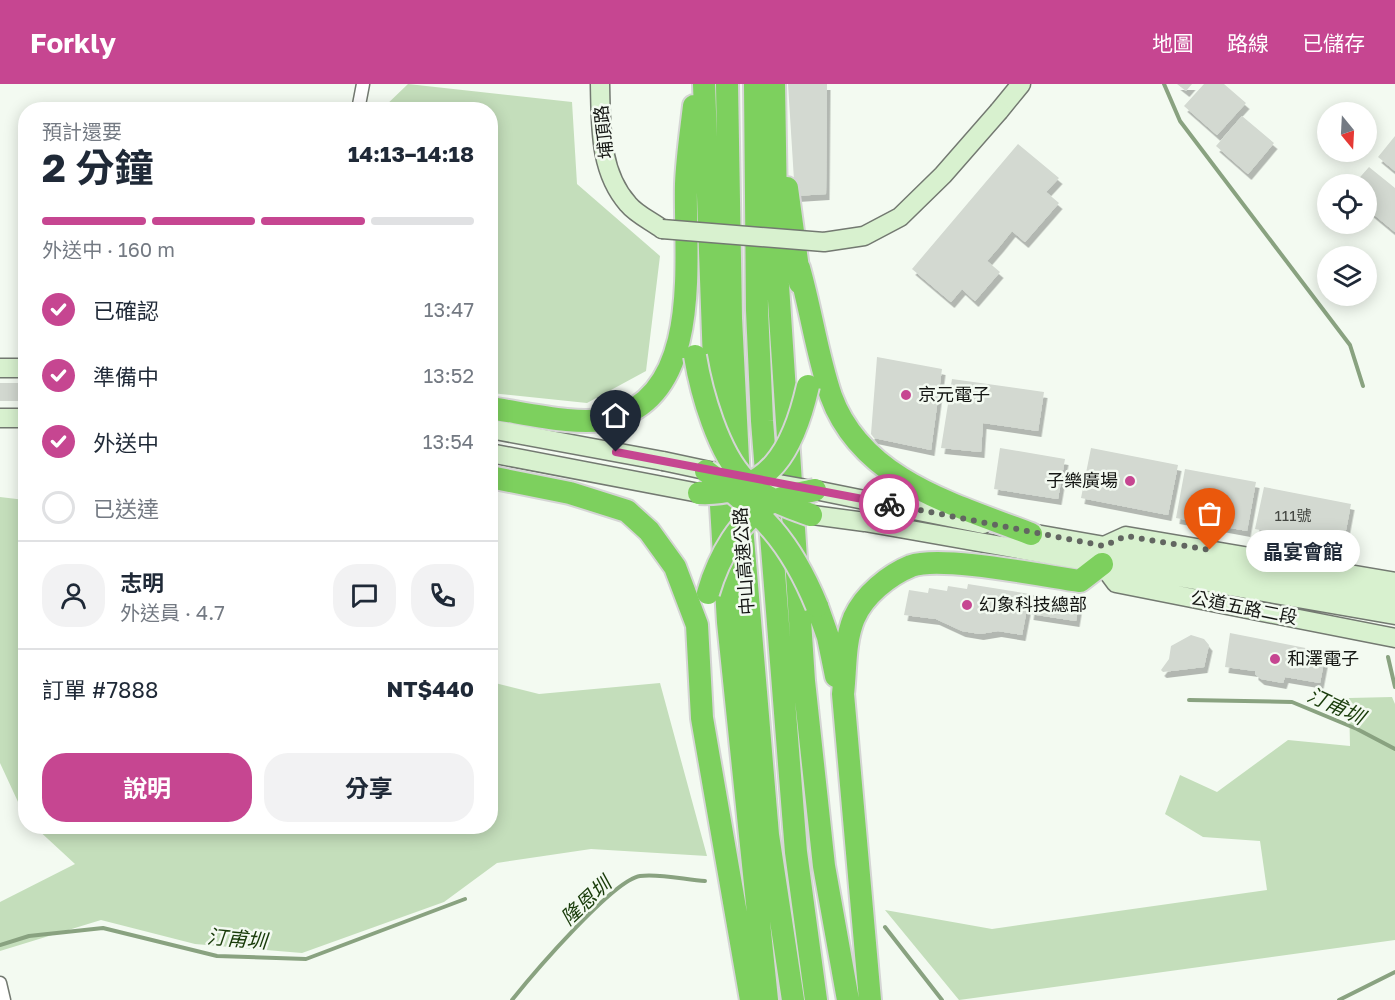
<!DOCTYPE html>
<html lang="zh-TW">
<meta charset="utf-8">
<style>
:root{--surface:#fff;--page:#f2f2f3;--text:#1f2937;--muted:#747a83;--line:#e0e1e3;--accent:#c64691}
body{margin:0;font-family:"Golos Text","Noto Sans TC",sans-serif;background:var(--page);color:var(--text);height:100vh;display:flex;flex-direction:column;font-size:22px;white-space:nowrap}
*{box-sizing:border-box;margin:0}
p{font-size:20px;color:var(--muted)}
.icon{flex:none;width:33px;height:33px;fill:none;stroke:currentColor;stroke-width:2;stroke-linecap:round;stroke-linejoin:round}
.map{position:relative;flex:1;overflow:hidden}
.drawer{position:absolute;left:18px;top:18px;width:480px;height:732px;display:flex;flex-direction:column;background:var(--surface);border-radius:24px;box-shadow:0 3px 15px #0003}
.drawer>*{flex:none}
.needle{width:39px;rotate:162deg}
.buttons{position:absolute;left:1317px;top:18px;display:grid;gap:12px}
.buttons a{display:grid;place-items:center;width:60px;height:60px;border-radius:50%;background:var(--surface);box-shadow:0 3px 15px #0003;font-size:30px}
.pin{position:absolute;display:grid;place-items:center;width:51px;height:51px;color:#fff;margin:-62px -26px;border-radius:50% 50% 50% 0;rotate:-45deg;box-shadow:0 0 6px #0007}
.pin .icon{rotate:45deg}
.courier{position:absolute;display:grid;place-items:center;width:60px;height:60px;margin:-30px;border:4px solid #c64691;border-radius:50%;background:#fff;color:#222;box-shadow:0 2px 8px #0007}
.bubble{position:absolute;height:42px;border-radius:21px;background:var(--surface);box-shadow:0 3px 15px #0003;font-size:20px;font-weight:700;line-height:42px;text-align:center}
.head em{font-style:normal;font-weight:700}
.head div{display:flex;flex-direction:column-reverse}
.head{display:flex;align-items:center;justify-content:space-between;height:102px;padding:0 24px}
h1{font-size:39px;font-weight:700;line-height:45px}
.bar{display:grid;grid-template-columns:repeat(4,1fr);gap:9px 6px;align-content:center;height:72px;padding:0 24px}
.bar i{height:8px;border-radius:4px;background:var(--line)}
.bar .on{background:var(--accent)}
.bar p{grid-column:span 4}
.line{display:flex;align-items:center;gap:15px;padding:0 24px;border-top:2px solid var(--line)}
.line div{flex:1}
.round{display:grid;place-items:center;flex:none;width:63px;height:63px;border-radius:24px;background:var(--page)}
ol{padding:0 24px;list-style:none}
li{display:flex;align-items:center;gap:18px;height:66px}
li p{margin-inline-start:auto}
li .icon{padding:6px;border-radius:50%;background:var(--accent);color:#fff;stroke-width:4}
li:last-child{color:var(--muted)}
li i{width:33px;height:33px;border:3px solid var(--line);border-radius:50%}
.action{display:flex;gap:12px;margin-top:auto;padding:12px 24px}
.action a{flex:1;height:69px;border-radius:24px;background:var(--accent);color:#fff;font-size:24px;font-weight:700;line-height:69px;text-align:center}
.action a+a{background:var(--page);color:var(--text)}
header{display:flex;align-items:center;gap:36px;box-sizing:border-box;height:84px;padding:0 30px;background:var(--accent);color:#fff}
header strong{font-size:28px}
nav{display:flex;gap:33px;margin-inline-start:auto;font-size:21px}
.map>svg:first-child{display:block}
.green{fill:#c4debb}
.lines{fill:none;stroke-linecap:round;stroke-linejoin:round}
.stream{stroke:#89a280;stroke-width:4}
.building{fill:#d3d9d1;filter:url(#shadow)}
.secondary-tunnel{stroke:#d2d8d0;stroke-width:18;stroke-dasharray:18 9;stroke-linecap:butt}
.street-casing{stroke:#737971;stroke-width:15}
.secondary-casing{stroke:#737971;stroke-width:21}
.highway-casing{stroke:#d5d5d5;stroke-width:26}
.street{stroke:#fff;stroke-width:12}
.secondary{stroke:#d8f1cf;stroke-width:18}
.highway{stroke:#7dd05e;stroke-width:22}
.secondary-bridge-casing{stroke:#737971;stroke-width:21;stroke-linecap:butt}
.highway-bridge-casing{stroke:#d5d5d5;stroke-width:26;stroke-linecap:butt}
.secondary-bridge{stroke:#d8f1cf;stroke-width:18}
.highway-bridge{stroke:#7dd05e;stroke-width:22}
.done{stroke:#626661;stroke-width:6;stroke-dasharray:0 10.8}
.route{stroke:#c64691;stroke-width:8}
.poi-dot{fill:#c64691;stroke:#f3faf1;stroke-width:2}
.labels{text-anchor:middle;stroke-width:5;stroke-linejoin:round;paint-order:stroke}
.number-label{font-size:15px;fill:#444742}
.street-label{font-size:18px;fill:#141613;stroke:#f3faf1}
.poi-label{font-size:18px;fill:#141613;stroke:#f3faf1;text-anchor:start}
.water-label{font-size:20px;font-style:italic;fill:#183b09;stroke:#f3faf1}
</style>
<header>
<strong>Forkly</strong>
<nav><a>地圖</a><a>路線</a><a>已儲存</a></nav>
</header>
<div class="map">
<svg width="1395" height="916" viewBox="0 0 1395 916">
<defs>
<filter id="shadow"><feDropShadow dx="3.5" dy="6" stdDeviation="0" flood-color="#0004"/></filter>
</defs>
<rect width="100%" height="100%" fill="#f3faf1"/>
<path class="green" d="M 408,0 L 572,18 L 577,100 L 660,172 L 646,287 L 587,319 L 491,309 L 490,26 L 382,25 Z
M 0,413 L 25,416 L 25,733 L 0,679 Z
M 491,598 L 539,610 L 660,599 L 707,772 L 591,765 L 497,779 L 444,818 L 302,869 L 195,860 L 101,836 L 0,867 L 0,818 L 75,780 L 35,743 L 490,742 Z
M 1392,613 L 1395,620 L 1395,856 L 959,916 L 885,826 L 992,845 L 1267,806 L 1260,757 L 1203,753 L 1165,730 L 1180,691 L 1217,708 L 1288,656 L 1350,662 L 1349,614 Z"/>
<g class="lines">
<path class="stream" d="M 1164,0 L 1180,37 L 1350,261 L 1363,302
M 1388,573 L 1395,603
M 1189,616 L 1292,618 L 1357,645 L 1395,665
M 885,843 L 942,916
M 0,861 L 29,852 L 103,844 L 217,872 L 306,875 L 465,815
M 512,916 C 532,891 613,796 640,792 C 658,789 687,796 705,797
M 1339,916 L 1395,888"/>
</g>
<path class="building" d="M 788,0 L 827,0 L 826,110 L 795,112 Z
M 1177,0 L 1192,0 L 1186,7 Z
M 1204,0 L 1224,0 L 1246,19 L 1217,51 L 1184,22 Z
M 1242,32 L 1274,59 L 1248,90 L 1216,62 Z
M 1395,52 L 1395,87 L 1378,73 Z
M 1018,60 L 1059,94 L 1046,108 L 1059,119 L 1025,158 L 1012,147 L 1000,162 L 987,177 L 1000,188 L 975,217 L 962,205 L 951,218 L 912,185 Z
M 1369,83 L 1395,104 L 1395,148 L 1366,124 L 1366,100 L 1354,100 Z
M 877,273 L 942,285 L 931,366 L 874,354 L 871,350 Z
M 952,295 L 1044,308 L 1038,347 L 983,339 L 981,368 L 941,364 Z
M 1000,364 L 1065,375 L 1058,415 L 994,405 Z
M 1091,364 L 1178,381 L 1168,431 L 1081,414 Z
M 1185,385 L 1256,398 L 1247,447 L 1176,434 Z
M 1264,403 L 1351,420 L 1343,462 L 1255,445 Z
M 968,500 L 1030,510 L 1022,551 L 998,547 L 980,550 L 962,547 L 936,535 L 904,531 L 909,506 L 928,509 L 929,504 L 947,507 L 948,502 L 967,505 Z
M 1033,511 L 1079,519 L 1076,537 L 1030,530 Z
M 1230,549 L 1326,568 L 1320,599 L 1285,593 L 1283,599 L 1261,595 L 1255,590 L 1255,587 L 1225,583 Z
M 1191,551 L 1204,555 L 1209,561 L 1204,583 L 1163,588 L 1161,586 L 1169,575 L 1171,562 Z"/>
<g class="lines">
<path class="secondary-tunnel" d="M 0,308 L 26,308"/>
<g class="street-casing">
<path id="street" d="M 358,26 L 363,0
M 0,899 L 4,916"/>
</g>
<g class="secondary-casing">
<path id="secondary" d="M 600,0 C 601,42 599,87 628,120 C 636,130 651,137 662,145
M 999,27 L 1021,0
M 0,284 L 26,284
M 0,334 L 26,334
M 490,345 L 663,377
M 490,369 L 699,409
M 815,406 L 983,440
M 865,438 L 1395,531
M 1019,447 L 1395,513
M 1104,462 L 1126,452 L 1395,498
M 1102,480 L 1116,499 L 1395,554"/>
</g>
<g class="highway-casing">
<path id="highway" d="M 704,0 L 716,334
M 727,0 L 731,234 L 739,397
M 755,0 L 757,226 L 762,337 L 796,768 L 816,916
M 774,0 L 777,186 L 804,597 L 824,782 L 848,916
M 787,104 L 800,199
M 799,184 C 811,226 817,271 831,312 C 862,397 956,421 1031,450
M 490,324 C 525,329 579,343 613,334 C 704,309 684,172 686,100 C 687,74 691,48 694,22
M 719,388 L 728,538 L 767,916
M 490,393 L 570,409 L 627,427 L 649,447 L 675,483 L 697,541 L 702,634 L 751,916
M 741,430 L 768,751 L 793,916
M 817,522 L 828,553 L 836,592
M 870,916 L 843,610 C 846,584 844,559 854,534 C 864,511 889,491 911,482 C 941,471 1044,492 1080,497 L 1102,480"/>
</g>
<use href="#street" class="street"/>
<use href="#secondary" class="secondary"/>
<use href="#highway" class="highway"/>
<g class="secondary-bridge-casing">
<path id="secondary-bridge" d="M 662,145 L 824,158 L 864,152 L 900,133 L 943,91 L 999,27
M 663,377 L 719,389
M 749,395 L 807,405
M 798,429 L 865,438"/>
</g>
<g class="highway-bridge-casing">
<path id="highway-bridge" d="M 695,272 C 701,308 718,369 745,396 C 763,414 788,423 811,431
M 706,387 C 762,429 790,456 817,522
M 699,409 C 770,412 794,364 808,302
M 708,509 C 718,475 740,432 774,417 C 787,411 802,409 815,406"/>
</g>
<use href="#secondary-bridge" class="secondary-bridge"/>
<use href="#highway-bridge" class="highway-bridge"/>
</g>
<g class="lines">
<path class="done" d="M 889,420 L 1104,462 L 1126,452 L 1210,466"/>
<path class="route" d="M 616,368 L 889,420"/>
</g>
<g class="poi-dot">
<circle cx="906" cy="311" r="6"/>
<circle cx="1130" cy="397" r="6"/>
<circle cx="967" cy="521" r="6"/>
<circle cx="1275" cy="575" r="6"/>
</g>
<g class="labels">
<g class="number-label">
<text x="1293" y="437">111號</text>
</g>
<g class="street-label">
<text transform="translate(604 48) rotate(-96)" y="6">埔頂路</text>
<text transform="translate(744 477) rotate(-94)" y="6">中山高速公路</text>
<text transform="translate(1244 524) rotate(11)" y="6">公道五路二段</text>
</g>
<g class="poi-label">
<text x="918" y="317">京元電子</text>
<text x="1118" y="403" text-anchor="end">子樂廣場</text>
<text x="979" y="527">幻象科技總部</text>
<text x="1287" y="581">和澤電子</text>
</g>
<g class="water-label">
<text transform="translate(1336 622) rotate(25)" y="7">汀甫圳</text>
<text transform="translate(586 817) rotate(-43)" y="7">隆恩圳</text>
<text transform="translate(237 855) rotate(5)" y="7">汀甫圳</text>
</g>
</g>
</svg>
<div class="buttons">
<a><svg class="needle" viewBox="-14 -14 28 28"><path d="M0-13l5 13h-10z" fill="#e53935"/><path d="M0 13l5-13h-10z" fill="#747a83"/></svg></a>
<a><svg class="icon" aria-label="locate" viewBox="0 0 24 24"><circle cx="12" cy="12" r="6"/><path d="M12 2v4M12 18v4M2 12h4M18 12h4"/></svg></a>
<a><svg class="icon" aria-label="layers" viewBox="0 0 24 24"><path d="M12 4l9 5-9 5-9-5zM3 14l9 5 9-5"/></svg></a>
</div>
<div class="pin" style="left:1210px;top:466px;background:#ea580c"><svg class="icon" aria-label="bag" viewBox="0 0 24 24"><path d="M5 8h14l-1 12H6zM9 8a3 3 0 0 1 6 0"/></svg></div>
<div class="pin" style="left:616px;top:368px;background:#1f2937"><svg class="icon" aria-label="home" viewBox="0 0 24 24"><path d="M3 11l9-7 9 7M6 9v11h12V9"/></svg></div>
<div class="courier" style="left:889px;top:420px"><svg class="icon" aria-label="bike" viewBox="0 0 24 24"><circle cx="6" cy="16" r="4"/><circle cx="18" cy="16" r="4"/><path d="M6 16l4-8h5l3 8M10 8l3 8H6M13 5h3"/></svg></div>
<div class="bubble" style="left:1246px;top:446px;width:114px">晶宴會館</div>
<section class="drawer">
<div class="head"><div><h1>2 分鐘</h1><p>預計還要</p></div><em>14:13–14:18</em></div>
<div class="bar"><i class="on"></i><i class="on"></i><i class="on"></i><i></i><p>外送中 · 160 m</p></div>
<ol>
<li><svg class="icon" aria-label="check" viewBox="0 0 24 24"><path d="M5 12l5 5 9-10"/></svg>已確認<p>13:47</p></li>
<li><svg class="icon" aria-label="check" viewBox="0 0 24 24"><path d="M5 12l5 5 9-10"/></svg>準備中<p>13:52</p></li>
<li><svg class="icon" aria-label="check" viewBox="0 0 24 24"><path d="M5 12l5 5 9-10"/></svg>外送中<p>13:54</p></li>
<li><i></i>已送達</li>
</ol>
<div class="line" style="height:108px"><a class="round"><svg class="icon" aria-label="person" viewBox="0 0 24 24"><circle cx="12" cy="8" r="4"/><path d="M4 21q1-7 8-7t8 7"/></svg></a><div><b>志明</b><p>外送員 · 4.7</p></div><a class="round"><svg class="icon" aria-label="chat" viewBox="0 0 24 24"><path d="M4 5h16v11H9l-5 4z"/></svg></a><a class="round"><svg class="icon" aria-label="phone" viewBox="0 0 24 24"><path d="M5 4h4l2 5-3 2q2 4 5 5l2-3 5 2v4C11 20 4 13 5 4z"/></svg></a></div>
<div class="line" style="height:78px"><div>訂單 #7888</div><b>NT$440</b></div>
<div class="action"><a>說明</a><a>分享</a></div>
</section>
</div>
